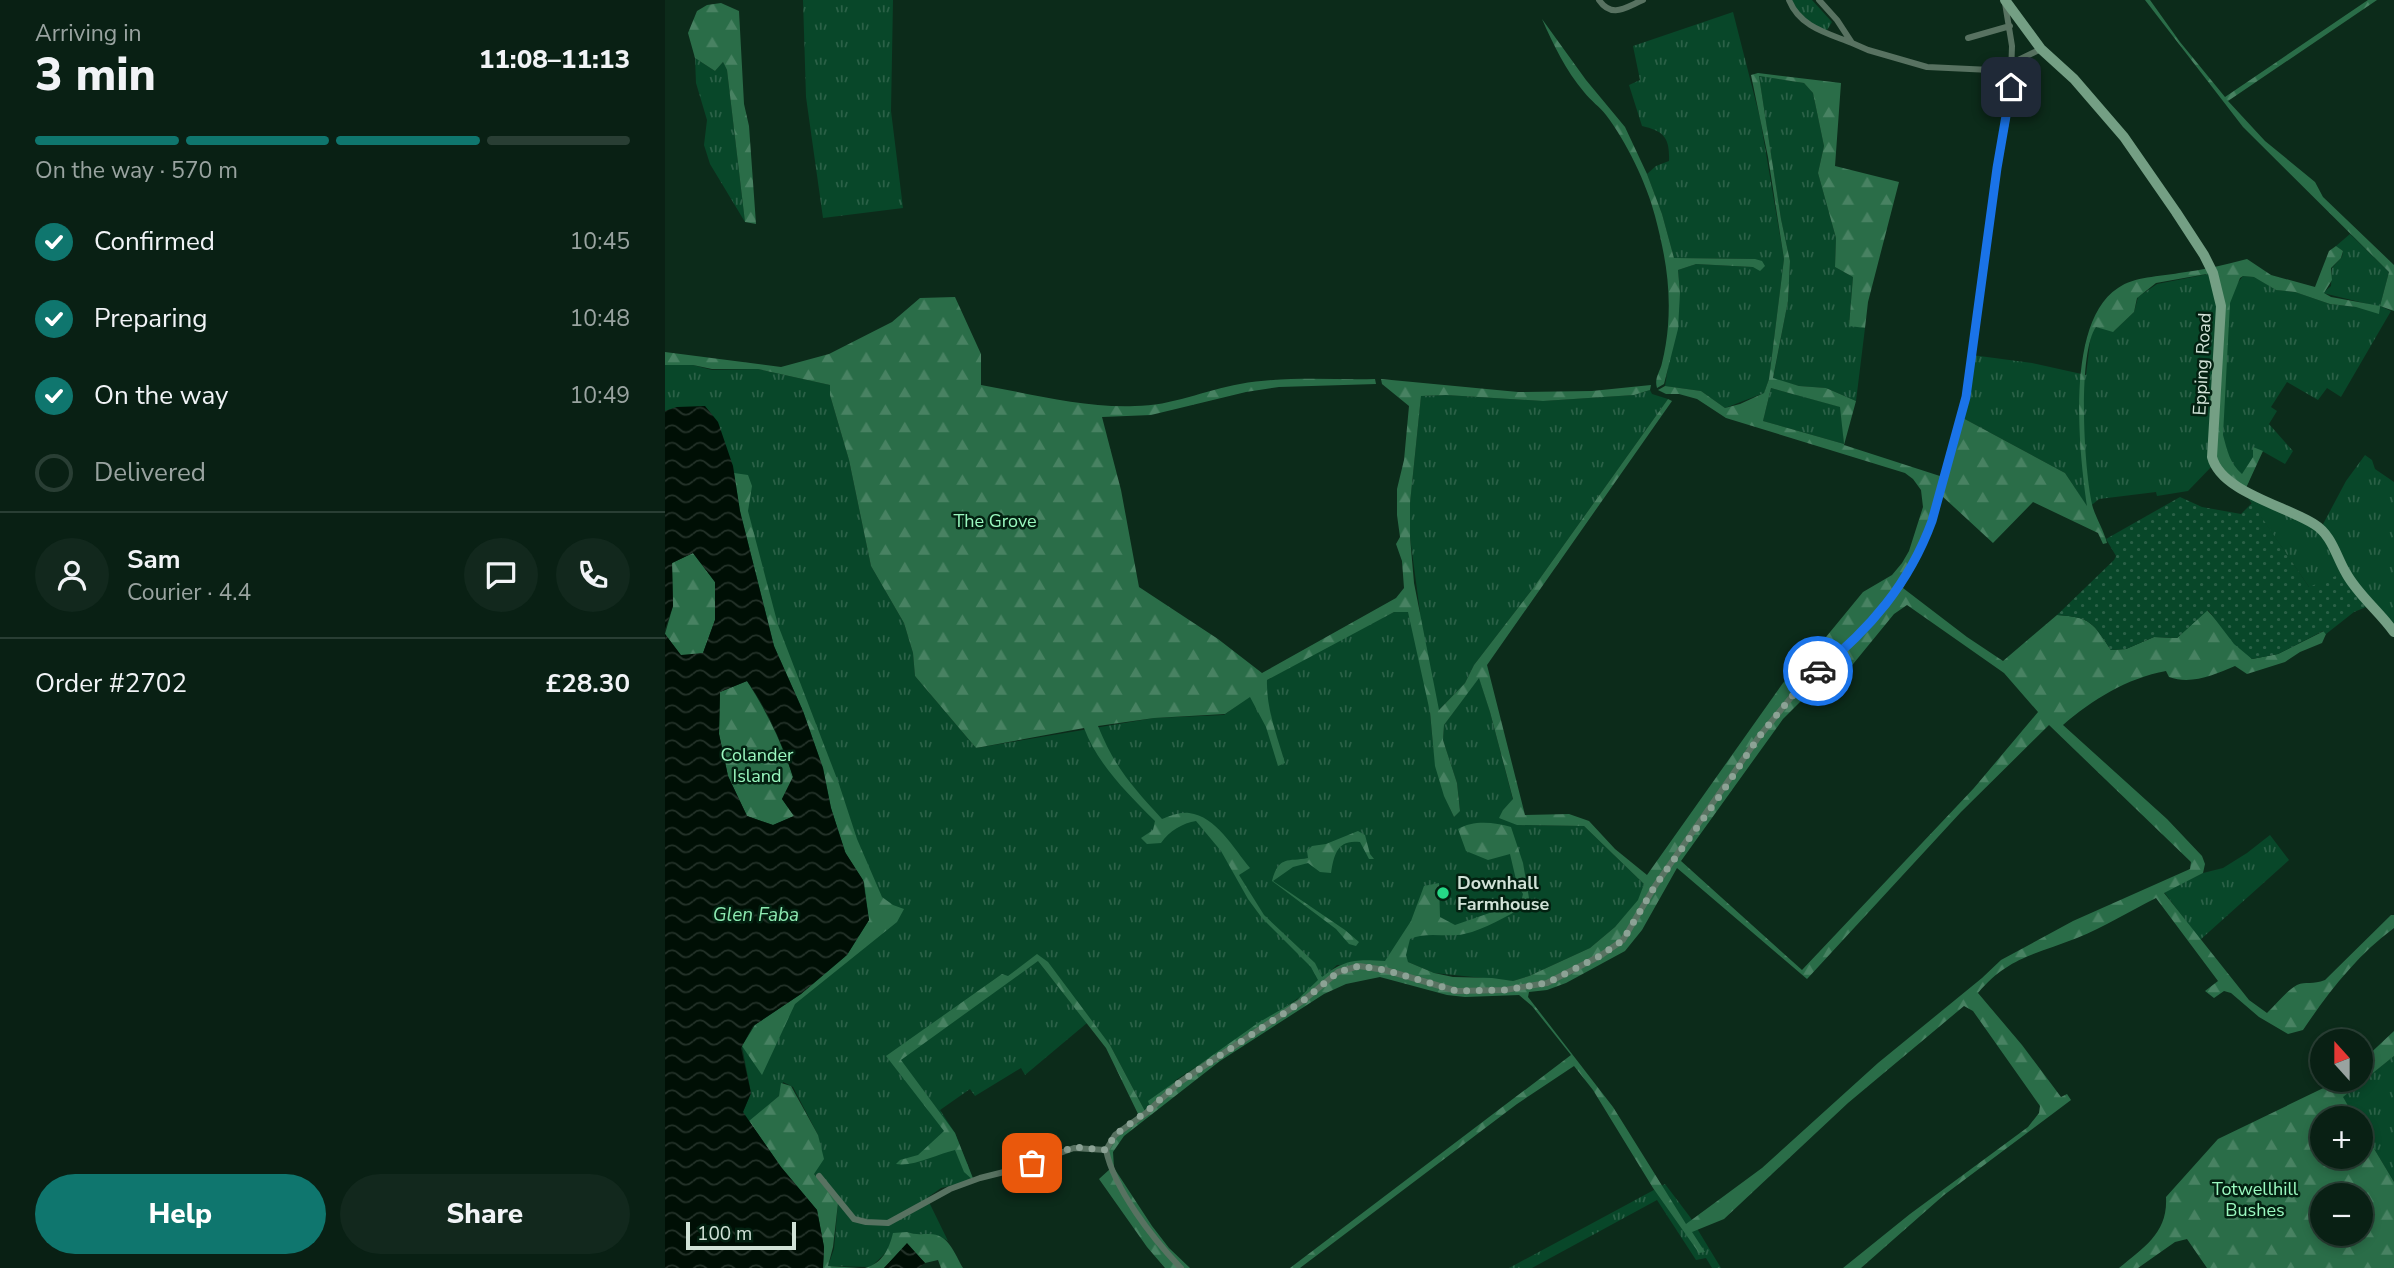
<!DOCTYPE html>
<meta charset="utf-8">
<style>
:root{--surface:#092014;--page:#12281d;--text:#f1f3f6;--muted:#99a3a0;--line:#293e34;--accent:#0f766e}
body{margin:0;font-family:"Nunito Sans",sans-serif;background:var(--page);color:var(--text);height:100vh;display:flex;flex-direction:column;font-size:26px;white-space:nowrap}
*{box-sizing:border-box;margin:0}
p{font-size:23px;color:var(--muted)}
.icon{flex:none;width:38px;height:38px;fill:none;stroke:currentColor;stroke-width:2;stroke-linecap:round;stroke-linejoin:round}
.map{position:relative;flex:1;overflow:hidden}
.sheet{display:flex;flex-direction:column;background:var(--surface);width:665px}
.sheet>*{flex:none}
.needle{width:46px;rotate:339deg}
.tools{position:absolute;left:1645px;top:1029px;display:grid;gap:14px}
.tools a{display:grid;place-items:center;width:63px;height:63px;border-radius:50%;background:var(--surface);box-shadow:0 4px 10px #0003,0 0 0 2px var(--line);font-size:35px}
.scale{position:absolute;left:21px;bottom:18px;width:110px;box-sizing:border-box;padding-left:7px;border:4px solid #d1e2d7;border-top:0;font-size:19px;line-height:24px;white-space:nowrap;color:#d1e2d7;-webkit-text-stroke:5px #032111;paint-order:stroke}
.pin{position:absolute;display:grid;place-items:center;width:60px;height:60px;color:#fff;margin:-30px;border-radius:14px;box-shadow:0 4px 10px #0006}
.courier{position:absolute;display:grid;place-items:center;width:70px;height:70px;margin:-35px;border:5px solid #1a73e8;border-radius:50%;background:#fff;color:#222;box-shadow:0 2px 9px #0007}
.headline em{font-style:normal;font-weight:800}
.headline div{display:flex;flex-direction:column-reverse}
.headline{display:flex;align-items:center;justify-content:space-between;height:119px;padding:0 35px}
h1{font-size:46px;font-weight:800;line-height:52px}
.bar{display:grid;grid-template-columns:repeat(4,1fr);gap:10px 7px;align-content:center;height:84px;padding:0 35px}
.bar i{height:9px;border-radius:5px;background:var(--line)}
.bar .selected{background:var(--accent)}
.bar p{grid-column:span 4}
.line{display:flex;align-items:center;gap:18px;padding:0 35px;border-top:2px solid var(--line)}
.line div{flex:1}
.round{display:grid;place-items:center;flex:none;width:74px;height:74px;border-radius:37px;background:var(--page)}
ol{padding:0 35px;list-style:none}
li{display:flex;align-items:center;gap:21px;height:77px}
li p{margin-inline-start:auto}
li .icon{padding:7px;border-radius:50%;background:var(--accent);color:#fff;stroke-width:4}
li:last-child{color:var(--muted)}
li i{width:38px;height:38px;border:4px solid var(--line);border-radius:50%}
.cta{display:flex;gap:14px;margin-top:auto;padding:14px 35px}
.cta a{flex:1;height:80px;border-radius:42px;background:var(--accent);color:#fff;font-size:28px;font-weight:800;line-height:80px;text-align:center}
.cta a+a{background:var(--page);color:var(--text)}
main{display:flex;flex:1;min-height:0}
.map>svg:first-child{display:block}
.grass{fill:url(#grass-tufts)}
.forest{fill:url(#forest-firs);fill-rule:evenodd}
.park{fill:url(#park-dots)}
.water{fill:url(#water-waves);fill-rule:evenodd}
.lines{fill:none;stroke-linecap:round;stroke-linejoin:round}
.street{stroke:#587261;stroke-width:6}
.secondary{stroke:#749f84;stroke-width:10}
.done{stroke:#8ca295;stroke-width:7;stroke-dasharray:0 12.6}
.route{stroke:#1a73e8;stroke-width:9}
.poi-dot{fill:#25d886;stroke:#032111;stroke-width:2.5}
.labels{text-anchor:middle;stroke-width:5;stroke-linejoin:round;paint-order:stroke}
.street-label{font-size:18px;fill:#d1e2d7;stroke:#032111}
.park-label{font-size:18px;fill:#9bf9c0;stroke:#032111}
.poi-label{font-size:18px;font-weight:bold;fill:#d1e2d7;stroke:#032111;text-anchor:start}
.water-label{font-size:19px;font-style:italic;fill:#8ceab1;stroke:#032111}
</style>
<main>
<section class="sheet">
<div class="headline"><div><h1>3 min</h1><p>Arriving in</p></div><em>11:08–11:13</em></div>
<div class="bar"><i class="selected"></i><i class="selected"></i><i class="selected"></i><i></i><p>On the way · 570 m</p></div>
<ol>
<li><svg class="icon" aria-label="check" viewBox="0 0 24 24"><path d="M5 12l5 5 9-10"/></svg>Confirmed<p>10:45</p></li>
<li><svg class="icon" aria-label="check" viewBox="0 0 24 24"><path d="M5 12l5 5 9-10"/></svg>Preparing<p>10:48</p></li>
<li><svg class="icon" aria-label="check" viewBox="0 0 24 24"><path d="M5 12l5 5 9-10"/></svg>On the way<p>10:49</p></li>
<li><i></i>Delivered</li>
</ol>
<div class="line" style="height:126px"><a class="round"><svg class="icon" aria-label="person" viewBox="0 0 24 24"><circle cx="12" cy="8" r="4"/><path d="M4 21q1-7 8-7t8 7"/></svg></a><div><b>Sam</b><p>Courier · 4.4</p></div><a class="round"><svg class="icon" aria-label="chat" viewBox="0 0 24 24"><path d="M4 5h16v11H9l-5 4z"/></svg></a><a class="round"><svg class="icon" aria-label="phone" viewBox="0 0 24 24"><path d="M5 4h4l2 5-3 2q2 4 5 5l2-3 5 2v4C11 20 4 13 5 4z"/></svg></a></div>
<div class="line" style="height:91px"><div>Order #2702</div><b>£28.30</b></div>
<div class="cta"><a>Help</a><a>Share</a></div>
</section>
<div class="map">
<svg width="1729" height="1268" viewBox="0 0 1729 1268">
<defs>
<pattern id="grass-tufts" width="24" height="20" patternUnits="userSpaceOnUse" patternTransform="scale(1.75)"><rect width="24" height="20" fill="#084729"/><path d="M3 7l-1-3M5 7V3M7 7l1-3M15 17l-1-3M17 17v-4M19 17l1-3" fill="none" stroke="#2b6147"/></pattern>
<pattern id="forest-firs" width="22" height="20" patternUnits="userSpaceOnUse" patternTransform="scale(1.75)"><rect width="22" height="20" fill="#2a6d48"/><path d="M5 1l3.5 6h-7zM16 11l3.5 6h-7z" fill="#488262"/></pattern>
<pattern id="park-dots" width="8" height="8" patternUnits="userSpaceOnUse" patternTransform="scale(1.75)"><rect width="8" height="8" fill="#084729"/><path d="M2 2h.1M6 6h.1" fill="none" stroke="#2b6147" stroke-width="1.8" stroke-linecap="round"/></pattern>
<pattern id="water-waves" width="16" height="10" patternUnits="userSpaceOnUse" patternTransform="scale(1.75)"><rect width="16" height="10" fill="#000f05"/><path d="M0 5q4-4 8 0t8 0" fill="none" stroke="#243229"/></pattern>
</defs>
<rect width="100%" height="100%" fill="#0c2b1a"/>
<path class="grass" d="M 138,0 L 228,0 L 226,111 L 238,208 L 158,218 L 141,97 Z
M 1124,0 L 1147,0 L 1167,22 L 1162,30 C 1142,28 1136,15 1124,0 Z
M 1068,12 L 1095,118 L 1119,259 L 1104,379 L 1099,393 L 1060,408 L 1036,391 L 1000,386 L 1015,293 L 1013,270 L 1031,264 L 1088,267 L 1090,259 L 1009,258 L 997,214 L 982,174 L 991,166 L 1004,161 C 1005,138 999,131 977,126 L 964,85 L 975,80 L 968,46 Z
M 30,58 L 50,71 L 58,62 L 62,70 L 80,222 L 45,164 L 39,145 L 42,120 L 31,83 Z
M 1094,76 L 1139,83 L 1148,93 L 1159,146 L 1153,173 L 1171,238 L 1170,267 L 1188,277 L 1184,325 L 1200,328 L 1191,401 L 1161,388 L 1134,386 L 1108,379 L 1123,301 L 1125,261 L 1116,219 Z
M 1685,234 L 1724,272 L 1715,306 L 1726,311 L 1676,397 L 1662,388 L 1653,400 L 1622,382 L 1606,407 L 1612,411 L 1604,424 L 1628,451 L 1620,464 L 1597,451 L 1580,490 L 1656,528 L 1681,481 L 1700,455 L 1707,460 L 1710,469 L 1729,482 L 1729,633 L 1707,605 L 1644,587 L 1583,498 L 1550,474 L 1549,464 L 1523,491 L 1492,496 L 1491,492 L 1434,499 L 1423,508 L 1400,473 L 1296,417 L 1307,355 L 1367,363 L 1421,375 L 1426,334 L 1431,327 L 1449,331 L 1469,312 L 1473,297 L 1492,284 L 1548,273 L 1571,285 L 1578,276 L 1590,277 L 1611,290 L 1630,292 L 1665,304 L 1691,307 L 1715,307 L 1658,293 L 1666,286 L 1667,268 L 1677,257 L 1678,251 L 1671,246 Z
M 0,365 L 28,365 L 47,370 L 93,369 L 165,385 L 165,395 L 184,460 L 206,566 L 239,623 L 248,653 L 250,676 L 311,748 L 489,718 L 559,715 L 585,696 L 602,680 L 677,638 L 729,612 L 755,612 L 745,537 L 745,503 L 756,396 L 781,395 L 878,401 L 969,395 L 985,390 L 987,394 L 1003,399 L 866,591 L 809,665 L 800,683 L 773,711 L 765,713 C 769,755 770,777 789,817 L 795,810 L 792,783 L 778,740 L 779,725 L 814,677 L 825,712 L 848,800 L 838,810 L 852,825 L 919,826 L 979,884 L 974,900 L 950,927 L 925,948 L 864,976 L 848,981 L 769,973 L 743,962 L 672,965 L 641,993 L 511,1080 L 481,1113 L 445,1045 L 373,961 L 422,1023 L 360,1075 L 356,1068 L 310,1096 L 305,1089 L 275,1110 L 290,1133 L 309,1181 L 276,1188 L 262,1198 L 283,1241 C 268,1231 257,1238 242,1232 L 206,1267 L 163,1266 L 169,1249 L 173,1203 L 149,1174 L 153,1135 L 128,1087 L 118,1082 L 114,1096 L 84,1123 L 78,1112 L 86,1093 L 77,1046 L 90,1025 L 136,994 L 204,920 L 199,882 L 181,854 L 166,808 L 12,407 L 0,411 Z
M 1106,388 L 1176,407 L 1179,444 L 1098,421 Z
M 1605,835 L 1624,860 L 1535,940 L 1499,892 L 1538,873 L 1558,868 L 1582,853 Z
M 1729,1056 L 1729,1182 L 1696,1127 L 1696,1118 L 1691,1118 L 1677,1097 Z
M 1000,1184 L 1025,1217 L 1056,1268 L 1047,1268 L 1041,1258 L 1031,1260 L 992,1200 L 867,1268 L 844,1268 Z"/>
<path class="forest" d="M 1480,0 L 1485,0 L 1515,42 L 1560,97 L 1703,0 L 1712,0 L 1563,101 L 1600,141 L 1650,182 L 1658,197 L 1729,265 L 1729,311 L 1715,306 L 1714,314 L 1691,307 L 1665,304 L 1630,292 L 1611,290 L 1589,277 L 1578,276 L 1575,278 L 1565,303 L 1558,435 C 1562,450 1565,464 1577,474 L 1588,457 L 1588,447 L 1598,451 L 1580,490 L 1549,464 L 1555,333 L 1547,273 L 1491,283 L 1472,298 L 1469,312 L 1448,332 L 1431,327 C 1412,353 1419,475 1428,508 C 1432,520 1439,531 1442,543 L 1438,544 L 1433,533 L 1368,502 L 1328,543 L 1277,496 L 1296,417 L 1400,473 L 1422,506 C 1414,452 1400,322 1453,288 C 1470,276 1494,277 1514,273 C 1537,270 1560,265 1582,259 L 1606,275 L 1650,287 L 1664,251 L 1671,246 L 1678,251 L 1676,258 L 1666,268 L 1667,280 L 1659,293 L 1666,297 L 1715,306 L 1724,272 L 1578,127 Z
M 56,3 L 74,11 L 79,104 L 84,126 L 91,224 L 80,222 L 62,70 L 58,62 L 50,71 L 30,58 L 23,33 L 32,11 L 42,5 Z
M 877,19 L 921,80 L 960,127 L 982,174 L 997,214 L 1009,258 L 1090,259 L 1097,261 L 1100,266 L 1095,271 L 1088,267 L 1031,264 L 1013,270 L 1015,293 L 1013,329 L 999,384 L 992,388 C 989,378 995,372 997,363 C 1000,351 1002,338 1003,326 C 1006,286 1000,254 990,216 C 982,184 961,141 941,115 C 935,107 926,101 919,92 C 901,71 888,44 877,19 Z
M 1093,73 L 1176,83 L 1170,166 L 1234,182 L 1203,302 L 1200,328 L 1184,326 L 1188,277 L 1170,267 L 1171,238 L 1153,173 L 1159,146 L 1148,93 L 1139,83 L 1094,76 L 1116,219 L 1125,261 L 1123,301 L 1108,378 L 1134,386 L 1161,388 L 1191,401 L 1179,445 L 1278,477 L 1254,547 L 1234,585 L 1302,637 L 1338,661 L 1392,615 C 1426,617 1428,623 1446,650 L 1461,649 L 1489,637 L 1512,638 L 1542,610 L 1587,659 L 1613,654 L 1659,631 L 1661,634 L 1657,643 L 1635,652 L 1620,662 L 1582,674 L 1570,666 C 1549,675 1526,685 1504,677 L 1501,671 C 1462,678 1427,700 1398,725 L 1502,819 L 1537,856 L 1540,864 L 1538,873 L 1499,893 L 1584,1000 L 1602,1013 C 1611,1005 1621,991 1632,985 C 1641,981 1648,985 1660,980 L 1726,915 L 1729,915 L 1729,928 C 1692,955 1663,993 1638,1030 L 1623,1034 L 1594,1017 L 1566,993 L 1559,991 L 1549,998 L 1540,991 L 1553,981 L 1491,898 C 1465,911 1439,927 1412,938 C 1372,954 1343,957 1313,993 L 1357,1045 L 1396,1097 L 1402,1094 L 1406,1100 L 1279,1195 L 1196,1268 L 1178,1268 L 1245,1214 L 1363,1127 L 1374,1113 L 1375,1106 L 1308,1011 L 1299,1006 L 1183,1103 L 1059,1219 L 1027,1232 L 1040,1252 L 1034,1253 L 988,1188 L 928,1090 L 909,1066 L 852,1104 L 635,1268 L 625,1268 L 906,1055 L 867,1006 L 854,995 L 800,997 L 782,995 L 715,977 L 681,984 L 659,994 L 555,1061 L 459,1136 L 448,1152 L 449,1168 L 487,1226 L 504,1248 L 525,1268 L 500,1268 L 482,1247 L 434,1179 L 445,1169 L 442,1150 L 450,1135 L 475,1118 L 441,1048 L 373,961 L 236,1060 L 290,1133 L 309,1181 L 299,1172 L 290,1150 C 272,1154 249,1167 231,1164 L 235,1160 L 253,1155 L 279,1131 L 221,1056 L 337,974 L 343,976 L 372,954 L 383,962 L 445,1045 L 481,1113 L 486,1109 L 483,1101 L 593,1023 L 632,1000 L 653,980 L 646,967 L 597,918 L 583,899 L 556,851 L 531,821 C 518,823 504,831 496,843 L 482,844 L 476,838 L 488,830 L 490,821 C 463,794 433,765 419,728 L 311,748 L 250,676 L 248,653 L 239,623 L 206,566 L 184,460 L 165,395 L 165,385 L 93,369 L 47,369 L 28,365 L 0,365 L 0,352 L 116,367 L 164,354 L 227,322 L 255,298 L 290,297 L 316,354 L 316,385 C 367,394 419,408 470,406 C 507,406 540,390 575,384 C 619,376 665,380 710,379 L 711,384 L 614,387 L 581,392 L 486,415 L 437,417 L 456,490 L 474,587 L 553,639 L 597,673 L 731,598 L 739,588 L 737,561 L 731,544 L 735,537 L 732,515 L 732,489 L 739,460 L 744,406 L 717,384 L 716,379 L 853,392 L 927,391 L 986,385 L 985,390 L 969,395 L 878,401 L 781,395 L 756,396 L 745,503 L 745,537 L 749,583 L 774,710 L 800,683 L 809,665 L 866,591 L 1003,399 L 1007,401 L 822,665 L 860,815 L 904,814 L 924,821 L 950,849 L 982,875 L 1118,683 L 1161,637 L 1198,592 L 1227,575 L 1237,563 L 1244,551 L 1258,507 L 1256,490 L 1248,479 L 1240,473 L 1061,418 L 1032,399 L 1014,394 L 1001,394 L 993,390 L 1000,386 L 1036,391 L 1060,408 L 1075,404 L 1099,393 L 1104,379 L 1119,259 L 1103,157 L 1086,75 ZM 1106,388 L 1175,407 L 1179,444 L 1098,421 ZM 1242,605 L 1339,673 L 1373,712 L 1309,788 L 1137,970 L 1016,861 L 1118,719 L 1135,702 L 1175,680 L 1229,614 ZM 729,612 L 743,612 L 765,712 L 770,766 L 779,796 L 789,817 L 795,811 L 792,783 L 778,740 L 779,725 L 814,678 L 825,712 L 848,799 L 838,810 L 834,818 L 852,825 L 919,826 L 979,884 L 973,900 L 950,927 L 925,948 L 864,976 L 848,981 L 827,978 L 788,977 L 769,973 L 743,962 L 741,955 L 745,939 C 763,931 781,938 799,934 C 822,929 844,914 865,904 L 858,863 L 846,827 C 829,822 808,820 793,829 L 801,851 L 823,860 L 845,854 L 852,884 L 858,894 L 856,902 L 790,925 L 775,917 L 774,883 L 759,886 L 746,921 L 720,961 C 691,959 680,959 657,977 L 650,963 L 599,915 L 574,875 L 585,868 C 569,849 551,816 524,813 C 515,812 505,816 497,819 C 467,786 450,768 433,726 L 489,718 L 560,714 L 585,697 L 601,727 L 613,766 L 620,763 C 612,736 601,708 602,680 ZM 1384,725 L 1526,862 L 1525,869 L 1408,921 L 1336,960 L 1317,978 L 1213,1063 L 1097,1168 L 1021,1224 L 948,1107 L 863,997 L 864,992 L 882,990 L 901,983 L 960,951 L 977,930 L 1012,868 L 1142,979 L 1296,812 Z
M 69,473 L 83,475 L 87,486 L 83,511 L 113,625 L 174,784 L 192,839 L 217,897 L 228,905 L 239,909 L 232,922 L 130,1004 L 97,1075 L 77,1046 L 90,1025 L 136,994 L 182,955 L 204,920 L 199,882 L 181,854 L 166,808 L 158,768 L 138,711 L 109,646 L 75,511 Z
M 28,553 L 50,582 L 50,620 L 38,653 L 16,656 L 0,634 L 8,606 L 7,563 Z
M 82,681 C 102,712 117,743 128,777 L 117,799 L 129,816 L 108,825 L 82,816 L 63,776 L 54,734 L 55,692 Z
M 693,831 L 700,835 L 705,854 L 709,859 L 704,859 L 695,842 C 672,839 669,855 666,873 L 655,872 L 643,863 L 628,867 L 608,881 L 680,930 L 694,942 L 691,946 L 684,944 L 671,929 L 607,881 C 614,855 623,862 643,858 L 642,851 L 647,846 L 661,844 Z
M 1729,1031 L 1729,1056 L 1678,1097 L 1690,1118 L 1657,1118 L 1657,1157 L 1696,1157 L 1696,1127 L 1729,1182 L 1729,1268 L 1542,1268 L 1522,1239 L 1510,1242 L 1473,1268 L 1454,1268 C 1479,1247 1503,1233 1501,1197 L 1553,1139 L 1675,1080 L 1696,1080 L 1696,1062 ZM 1696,1195 L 1696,1234 L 1657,1234 L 1657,1195 Z
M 116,1083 L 126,1086 L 153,1135 L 159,1159 L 149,1174 L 173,1203 L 168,1247 L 163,1266 L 195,1268 L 158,1268 L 159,1247 L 152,1210 L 116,1167 L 84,1121 L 114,1096 Z
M 242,1232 C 250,1235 255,1234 264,1234 C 284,1234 289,1253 298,1268 L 276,1268 L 273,1260 L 260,1263 L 242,1244 L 219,1268 L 200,1268 C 218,1263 224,1249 228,1233 Z"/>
<path class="park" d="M 1515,497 L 1537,507 L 1576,514 L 1587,503 L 1644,587 L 1678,573 L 1706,605 L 1689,612 L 1661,634 L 1658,631 L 1613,654 L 1587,659 L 1569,644 L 1543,610 L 1512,638 L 1489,637 L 1461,649 L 1446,650 C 1428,623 1426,617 1392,615 L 1449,560 L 1451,556 L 1441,539 Z"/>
<path class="water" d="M 40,406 L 53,422 L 68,466 L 75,511 L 109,646 L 138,711 L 158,768 L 166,808 L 180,852 L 198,880 L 204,920 L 182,955 L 136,994 L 88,1026 L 76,1048 L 86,1093 L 78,1112 L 116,1167 L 152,1210 L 159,1247 L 158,1268 L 0,1268 L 0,634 L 16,655 L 38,653 L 50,620 L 50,582 L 28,553 L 7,563 L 8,606 L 0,629 L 0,411 L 12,407 ZM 82,681 C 103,710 117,743 128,777 L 117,799 L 129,816 L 108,825 L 82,816 L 63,776 L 54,734 L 55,692 Z
M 242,1243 L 260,1263 L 254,1268 L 219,1268 Z"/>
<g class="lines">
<path class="street" d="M 934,0 C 947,19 961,7 978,0
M 1124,0 C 1135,27 1162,33 1187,43
M 1154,0 L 1172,20 L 1187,43 L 1203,50 L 1262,67 L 1347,71
M 1303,38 L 1345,26
M 1347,63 L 1376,49
M 441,1150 L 450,1135 L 481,1113 L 515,1082 L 639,1000 L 673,972 L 694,966 L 720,970 L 792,991 L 840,990 L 882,983 L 935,956 L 958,940 L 990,886 L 1093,738 L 1137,684 L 1184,646 L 1235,587 L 1260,539 L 1267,521 L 1301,397 L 1332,168 L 1345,102 L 1347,46 L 1340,3
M 441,1150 C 449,1189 488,1239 516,1268
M 154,1176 L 189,1219 L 201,1222 L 223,1223 L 285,1189 L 315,1178 L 347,1170 L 409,1148 L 441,1150"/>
<path class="secondary" d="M 1340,0 L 1376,49 L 1409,79 L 1459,137 L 1511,212 L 1539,255 L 1548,273 L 1556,306 L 1547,457 C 1556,492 1621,506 1649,524 C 1667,535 1671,556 1681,573 C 1693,595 1714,611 1729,632"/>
</g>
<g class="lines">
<path class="done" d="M 367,1163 L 409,1147 L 441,1150 L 450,1135 L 481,1112 L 515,1082 L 639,1000 L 673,972 L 694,966 L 720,970 L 792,991 L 839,990 L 882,983 L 935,956 L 958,940 L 990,886 L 1056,794 L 1093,738 L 1137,684 L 1153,671"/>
<path class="route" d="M 1153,671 C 1205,629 1244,584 1267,521 L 1301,397 L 1332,168 L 1346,87"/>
</g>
<circle class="poi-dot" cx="778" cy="893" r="7"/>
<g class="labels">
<g class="street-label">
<text transform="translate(1537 364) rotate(-87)" y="6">Epping Road</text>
</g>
<g class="park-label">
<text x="330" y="527">The Grove</text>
<text x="92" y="761">Colander<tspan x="92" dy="21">Island</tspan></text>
<text x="1590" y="1195">Totwellhill<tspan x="1590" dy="21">Bushes</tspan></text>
</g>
<g class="poi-label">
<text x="792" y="889">Downhall<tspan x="792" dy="21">Farmhouse</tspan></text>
</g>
<g class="water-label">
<text x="91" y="921">Glen Faba</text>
</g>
</g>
</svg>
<div class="tools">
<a><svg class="needle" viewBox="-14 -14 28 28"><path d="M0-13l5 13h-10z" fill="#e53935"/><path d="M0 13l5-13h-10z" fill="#99a3a0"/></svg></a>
<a>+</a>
<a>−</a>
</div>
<div class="scale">100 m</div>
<div class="pin" style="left:367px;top:1163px;background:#ea580c"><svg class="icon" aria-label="bag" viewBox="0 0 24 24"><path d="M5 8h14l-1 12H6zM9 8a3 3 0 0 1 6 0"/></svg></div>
<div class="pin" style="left:1346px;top:87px;background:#1f2937"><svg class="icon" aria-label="home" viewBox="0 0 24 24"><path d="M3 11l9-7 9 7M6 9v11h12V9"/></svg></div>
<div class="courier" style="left:1153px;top:671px"><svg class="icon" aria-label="car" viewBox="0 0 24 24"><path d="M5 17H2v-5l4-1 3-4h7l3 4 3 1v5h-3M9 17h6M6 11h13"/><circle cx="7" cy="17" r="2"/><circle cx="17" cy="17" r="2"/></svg></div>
</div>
</main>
